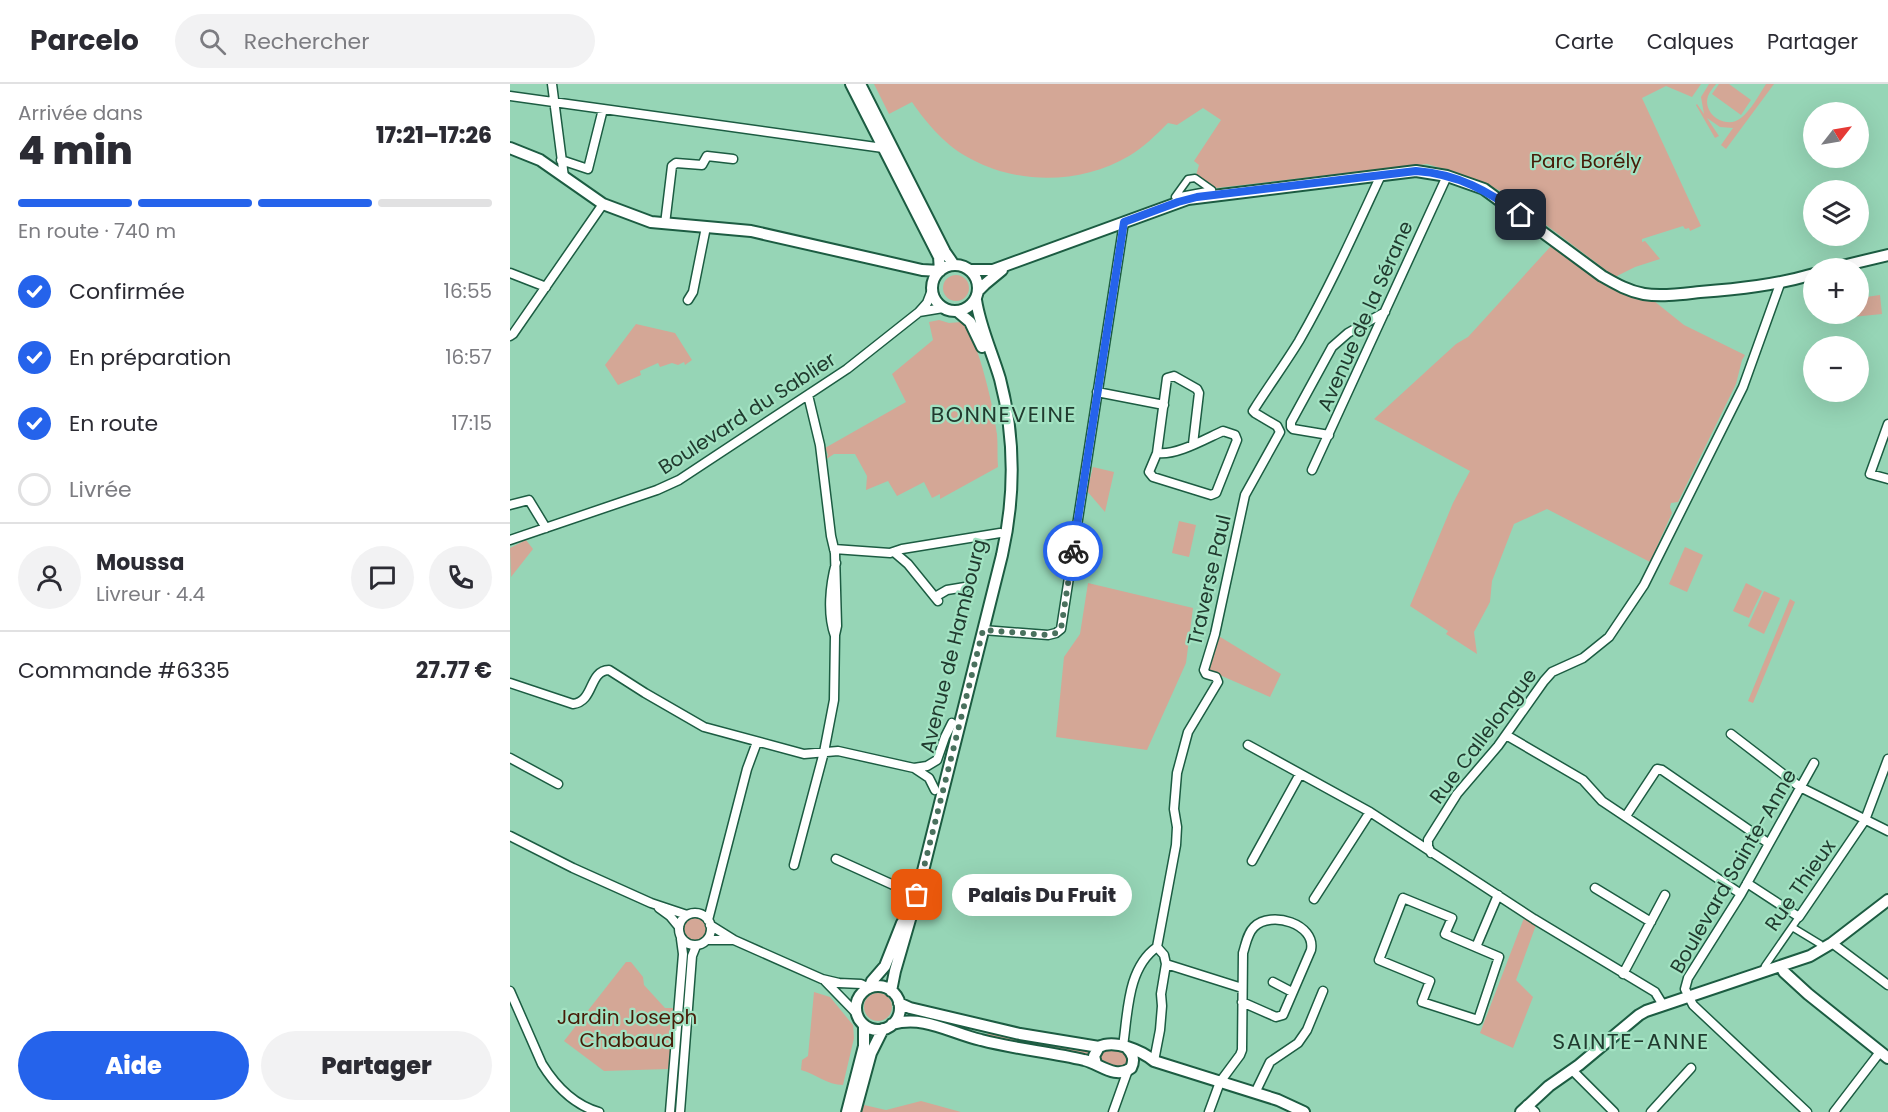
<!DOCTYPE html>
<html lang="fr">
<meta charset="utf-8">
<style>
:root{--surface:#fff;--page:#f2f2f3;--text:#2b2b33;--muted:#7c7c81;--line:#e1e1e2;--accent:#2563eb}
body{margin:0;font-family:Poppins,sans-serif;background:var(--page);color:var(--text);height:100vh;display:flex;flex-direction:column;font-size:22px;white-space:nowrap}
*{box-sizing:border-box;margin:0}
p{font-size:20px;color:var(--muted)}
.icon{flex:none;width:33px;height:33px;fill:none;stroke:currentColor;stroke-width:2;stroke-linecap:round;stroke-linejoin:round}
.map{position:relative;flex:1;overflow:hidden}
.sheet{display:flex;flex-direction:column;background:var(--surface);width:510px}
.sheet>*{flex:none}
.needle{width:39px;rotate:59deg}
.tools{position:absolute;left:1293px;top:18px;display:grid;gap:12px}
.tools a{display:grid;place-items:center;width:66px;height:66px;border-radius:50%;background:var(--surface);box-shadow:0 6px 24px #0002;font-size:30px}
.pin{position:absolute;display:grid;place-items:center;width:51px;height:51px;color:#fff;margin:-26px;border-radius:12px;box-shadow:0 3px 9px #0006}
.courier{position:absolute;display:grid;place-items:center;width:60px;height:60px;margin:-30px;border:4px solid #2563eb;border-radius:50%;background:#fff;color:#222;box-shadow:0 2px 8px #0007}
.bubble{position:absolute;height:42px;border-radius:21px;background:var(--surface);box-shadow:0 6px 24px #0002;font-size:20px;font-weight:800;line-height:42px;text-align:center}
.headline em{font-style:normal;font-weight:800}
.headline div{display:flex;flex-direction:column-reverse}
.headline{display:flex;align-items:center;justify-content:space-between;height:102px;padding:0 18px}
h1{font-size:39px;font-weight:800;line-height:45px}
.bar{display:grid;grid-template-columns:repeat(4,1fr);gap:9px 6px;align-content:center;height:72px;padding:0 18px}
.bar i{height:8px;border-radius:4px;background:var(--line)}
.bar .active{background:var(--accent)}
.bar p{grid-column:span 4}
.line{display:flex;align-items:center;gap:15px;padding:0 18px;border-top:2px solid var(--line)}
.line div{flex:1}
.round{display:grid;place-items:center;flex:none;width:63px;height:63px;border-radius:32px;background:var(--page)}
ol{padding:0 18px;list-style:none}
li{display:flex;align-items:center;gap:18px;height:66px}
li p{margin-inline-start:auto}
li .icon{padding:6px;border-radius:50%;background:var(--accent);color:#fff;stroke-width:4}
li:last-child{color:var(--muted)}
li i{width:33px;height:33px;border:3px solid var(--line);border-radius:50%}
.cta{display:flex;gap:12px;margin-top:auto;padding:12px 18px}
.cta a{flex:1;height:69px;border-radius:36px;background:var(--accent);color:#fff;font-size:24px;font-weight:800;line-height:69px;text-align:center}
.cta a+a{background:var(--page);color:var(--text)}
header{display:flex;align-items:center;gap:36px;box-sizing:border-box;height:84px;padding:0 30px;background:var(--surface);border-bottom:2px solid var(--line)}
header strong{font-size:28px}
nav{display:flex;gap:33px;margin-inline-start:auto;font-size:21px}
.search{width:420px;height:54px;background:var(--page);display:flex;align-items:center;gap:15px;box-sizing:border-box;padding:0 21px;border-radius:33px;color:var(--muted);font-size:22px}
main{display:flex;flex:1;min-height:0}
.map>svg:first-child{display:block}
.green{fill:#d4a796}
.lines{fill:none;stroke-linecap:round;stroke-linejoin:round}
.pedestrian-casing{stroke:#1c5c42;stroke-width:9}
.minor-casing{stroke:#1c5c42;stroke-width:11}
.tertiary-casing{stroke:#1c5c42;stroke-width:14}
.pedestrian{stroke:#fff;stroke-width:6}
.minor{stroke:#fff;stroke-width:8}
.tertiary{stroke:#fff;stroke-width:10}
.done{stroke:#4a715e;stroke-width:6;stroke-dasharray:0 10.8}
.route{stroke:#2563eb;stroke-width:8}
.labels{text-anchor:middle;stroke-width:4.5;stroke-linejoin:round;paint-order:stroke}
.park-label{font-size:20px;fill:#461b07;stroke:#a2e2c2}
.street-label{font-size:20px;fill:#213b2f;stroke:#a2e2c2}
.quarter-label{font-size:22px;letter-spacing:1.5px;fill:#213b2f;stroke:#a2e2c2}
</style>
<header>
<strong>Parcelo</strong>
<div class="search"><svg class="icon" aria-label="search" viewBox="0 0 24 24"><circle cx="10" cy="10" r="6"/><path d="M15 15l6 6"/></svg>Rechercher</div>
<nav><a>Carte</a><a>Calques</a><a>Partager</a></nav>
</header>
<main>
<section class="sheet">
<div class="headline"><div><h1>4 min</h1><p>Arrivée dans</p></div><em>17:21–17:26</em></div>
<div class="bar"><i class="active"></i><i class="active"></i><i class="active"></i><i></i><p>En route · 740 m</p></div>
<ol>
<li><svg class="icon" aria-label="check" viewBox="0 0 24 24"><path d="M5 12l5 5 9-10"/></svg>Confirmée<p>16:55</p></li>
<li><svg class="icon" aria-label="check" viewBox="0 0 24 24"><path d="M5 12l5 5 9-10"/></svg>En préparation<p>16:57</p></li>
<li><svg class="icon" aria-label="check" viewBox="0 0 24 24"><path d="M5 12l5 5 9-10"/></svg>En route<p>17:15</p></li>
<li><i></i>Livrée</li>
</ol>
<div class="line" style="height:108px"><a class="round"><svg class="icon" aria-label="person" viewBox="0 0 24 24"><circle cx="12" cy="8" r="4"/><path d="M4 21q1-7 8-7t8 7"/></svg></a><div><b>Moussa</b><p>Livreur · 4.4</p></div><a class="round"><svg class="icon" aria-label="chat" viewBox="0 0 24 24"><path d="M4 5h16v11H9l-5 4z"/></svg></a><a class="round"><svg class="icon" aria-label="phone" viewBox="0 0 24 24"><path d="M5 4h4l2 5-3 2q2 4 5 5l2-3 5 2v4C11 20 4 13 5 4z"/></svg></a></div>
<div class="line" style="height:78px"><div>Commande #6335</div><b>27.77 €</b></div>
<div class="cta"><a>Aide</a><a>Partager</a></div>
</section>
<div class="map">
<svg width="1378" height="1028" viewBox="0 0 1378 1028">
<rect width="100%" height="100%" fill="#96d5b6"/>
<path class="green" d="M 364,0 L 1191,0 L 1182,13 L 1156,2 L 1132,14 L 1191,142 L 1180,147 L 1179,144 L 1175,145 L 1173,142 L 1132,155 L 1132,158 L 1135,157 L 1150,175 L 1125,183 L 1105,193 L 991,107 L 948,89 L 917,80 L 706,104 L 686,91 L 689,81 L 684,77 L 711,36 L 693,24 L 667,41 L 658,39 C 646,51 634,63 619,72 C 572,100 509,101 461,75 C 437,63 417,40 402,18 L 379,30 Z
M 1199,0 L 1206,0 C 1203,4 1200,7 1198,12 C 1192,30 1216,46 1231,34 C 1241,26 1249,11 1256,0 L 1264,0 L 1216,65 L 1211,61 L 1223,44 L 1210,43 L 1197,34 L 1209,52 L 1205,54 L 1186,21 L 1187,20 L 1194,30 L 1191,13 Z
M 1209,0 L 1219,0 L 1241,16 L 1231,31 L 1202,10 Z
M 1041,162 L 1055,172 L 1057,171 L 1099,204 L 1133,216 L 1144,217 L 1174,241 L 1235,271 L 1232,276 L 1226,300 L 1168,418 L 1161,419 L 1160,423 L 1162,429 L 1140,478 L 1037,425 L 1004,440 L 982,497 L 980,518 L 964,548 L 967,570 L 936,550 L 938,547 L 900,522 L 943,419 L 960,387 L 864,335 L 946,260 L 958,253 Z
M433 204a13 13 0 1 1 26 0a13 13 0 1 1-26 0Z
M 1370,211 L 1372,230 L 1332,234 L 1331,230 L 1348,230 L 1349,214 Z
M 429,236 L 439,239 L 451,238 C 467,248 485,329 487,350 C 488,361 487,372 488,383 L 430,415 L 430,410 L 422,414 L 414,398 L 387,412 L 378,397 L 356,406 L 357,392 L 345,370 L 324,370 L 315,376 L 318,371 L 315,364 L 396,318 L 382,290 L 423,256 L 419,238 Z
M 126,240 L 165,249 L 182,276 L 175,281 L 174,278 L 168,281 L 162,279 L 150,283 L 148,279 L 130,287 L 131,291 L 108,301 L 95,281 Z
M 583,383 L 604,388 L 595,428 L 577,407 Z
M 669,437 L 686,441 L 679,473 L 662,469 Z
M 16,456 L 23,465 L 1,493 L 0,464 Z
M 1175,463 L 1193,471 L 1177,508 L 1159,500 Z
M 578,499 L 683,524 L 676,579 L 637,666 L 546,653 L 554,573 L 570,550 Z
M 1236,499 L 1252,507 L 1239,534 L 1223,527 Z
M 1254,507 L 1270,514 L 1254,550 L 1238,542 Z
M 1280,515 L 1285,518 L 1243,619 L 1238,617 Z
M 707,551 L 771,590 L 760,613 L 696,585 Z
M173 845a12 12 0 1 1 24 0a12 12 0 1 1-24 0Z
M 1014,834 L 1026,841 L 1006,896 L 1023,913 L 1003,964 L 970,949 Z
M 116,878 L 121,878 L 133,893 L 134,901 L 155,924 L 164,924 L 159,985 L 94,987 L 54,957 Z
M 304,908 L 320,913 L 343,941 L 344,954 L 333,1001 C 317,1001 306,990 291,986 L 292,976 L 298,972 Z
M354 923a14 14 0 1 1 28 0a14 14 0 1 1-28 0Z
M 479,945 L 582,967 L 581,974 L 476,955 Z
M 595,963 L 615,967 L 620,977 L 615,984 L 592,981 L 588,970 Z
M 411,1017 L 451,1028 L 352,1028 L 354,1021 L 376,1026 Z"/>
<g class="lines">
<g class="pedestrian-casing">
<path id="pedestrian" d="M 685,94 L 702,106 L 665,113 L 678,95 Z
M 1282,843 L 1310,860 L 1314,865
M 1253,887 L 1255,882 L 1289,833"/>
</g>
<g class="minor-casing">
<path id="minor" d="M 42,0 L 54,93
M 0,12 L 373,64
M 51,76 L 78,85 L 93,25
M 155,140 L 162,82 L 166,79 L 192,81 L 197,72 L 223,75
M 0,189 L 36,203
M 178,216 L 183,208 L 196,143
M 409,228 L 433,224
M 0,252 L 3,250 L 93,120
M 587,308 L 654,321
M 298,311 L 310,361 L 321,452 L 325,469 L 327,542 L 325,551
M 1378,340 L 1360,390 L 1378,395
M 819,351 L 783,345 L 781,343 L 781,338 L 822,263 L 838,249 L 875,228
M 647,369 L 639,388 L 643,393 L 701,411 L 706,409 L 727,356 L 725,351 L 713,347 C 695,355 666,372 647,369 L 657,294 L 664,292 L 687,305 L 689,309 L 683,360
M 802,386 L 937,92
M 0,421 L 19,416 L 36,444
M 0,456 L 147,406 L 169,396 L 337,285 L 409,228 L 417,219 L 422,206
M 324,465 L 380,469 L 392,465 L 490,449
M 384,468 L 398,480 L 428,517
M 425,513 L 437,506 L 455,503
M 473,546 L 538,551 L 546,549 L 551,545 L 614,138
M 0,599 L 63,620 C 85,617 78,587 99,586 L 135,609 L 194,643 L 294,670 L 328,667 L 404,684 L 419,694 L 425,706
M 1221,650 L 1290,703 L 1378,747
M 996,651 L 1073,696 L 1092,717 L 1231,810
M 738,661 L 860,728 L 1024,835 L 1145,908 L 1153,921
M 0,674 L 48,700
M 404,684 L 417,682 L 427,676 L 435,653 L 442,639
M 1116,732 L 1147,685 L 1152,686 L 1258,759
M 0,752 L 63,784 L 141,819 L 177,831
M 921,769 L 918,762 L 918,756 L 947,710 L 988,662 L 1034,597 L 1042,588 L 1073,574 L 1099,553 L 1134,501 L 1233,303 L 1270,200
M 326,775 L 401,809
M 742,777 L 790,690
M 284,781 L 314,668 L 324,616 L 325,552 C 317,530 320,501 326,479
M 1237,799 L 1289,833 L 1355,736 L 1378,675
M 1085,804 L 1141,838
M 893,814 L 942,834 L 935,850 L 989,873 L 968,936 L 912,918 L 920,897 L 869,876 Z
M 804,815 L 860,728
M 149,824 L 160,832 L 169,843
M169 845a16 16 0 1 1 32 0a16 16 0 1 1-32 0Z
M 198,836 L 237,685 L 247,658
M 200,841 L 224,856 L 312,895 L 329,899 L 351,900 L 359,904
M 197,856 L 223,856
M 1322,859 L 1378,901
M 647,863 L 666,761 L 667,743 L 664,725 L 667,689 L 678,648 L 708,598 L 706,593 L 696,590 L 694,586 L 705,550 L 735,411 L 770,348 L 767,342 L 745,329 L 743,327 C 758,303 775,280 789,257 C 820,203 845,147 871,91
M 966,863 L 988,811
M 656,880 L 732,904
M 1113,890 L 1155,811
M 315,897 L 347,930
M 763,898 L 782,908
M 0,907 L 32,980 C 45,1001 64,1021 89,1028
M 613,962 C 618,929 617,884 647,863
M 644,977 L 650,946 L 652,922 L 651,910 L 656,880 L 654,871 L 647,863
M 1062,986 L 1104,1028
M 745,1009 L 760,978 L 788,959 L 797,946 L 813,907
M 1017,1021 L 1025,1028
M 160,1028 L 173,870 L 171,855
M 170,1028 L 182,872 L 186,862
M 603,1028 L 618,986
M 699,1028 L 710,998 L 730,971 L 732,966 L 733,869 C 736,860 737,850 744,843 C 761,826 806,840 801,866 L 773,931 L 766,933 L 732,918
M 1141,1028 L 1181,984
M 1297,1028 L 1183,921 L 1175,905 L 1178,894 L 1231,810 L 1304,679
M 1324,1028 L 1370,968"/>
</g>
<g class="tertiary-casing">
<path id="tertiary" d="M 341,0 L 429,173 L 430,187
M 350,0 L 435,168 L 444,181
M 0,64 L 30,76 L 93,120 L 141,138 L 241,147 L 412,186 L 430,187
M422 204a23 23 0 1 1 46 0a23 23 0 1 1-46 0Z
M 1324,184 L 1378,171
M 459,186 L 483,186 L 678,115 L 906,87 L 937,92 L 974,105 L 1092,192 C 1106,200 1118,207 1134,210 C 1152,213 1172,210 1190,208 C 1229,205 1266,201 1304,190
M 468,207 L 475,200 L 492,186
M 447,227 L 460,238 L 472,263
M 1271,882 L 1274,888 L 1298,910 L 1378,974
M346 924a22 22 0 1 1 44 0a22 22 0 1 1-44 0Z
M 359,904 L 362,897 L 375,882 L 392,839
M 381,907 L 385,887 L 407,811 L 492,471 C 505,413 505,352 490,295 C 482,268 470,243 466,216
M 389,919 L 400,924 L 510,950 L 589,963
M 382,940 C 415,931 440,949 471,956 C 505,965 540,968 574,976 C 589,979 605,996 621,984 C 625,976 623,970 617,964
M 586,980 L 584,972 L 589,963 C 605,955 632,967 644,977 L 768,1016 L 794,1028
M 337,1028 L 354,962 L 354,941
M 345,1028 L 361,969 L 373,945
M 1011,1028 L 1039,1002 L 1069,981 L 1129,931 L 1136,927 L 1300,872 L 1322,859 L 1378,816"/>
</g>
<use href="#pedestrian" class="pedestrian"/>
<use href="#minor" class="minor"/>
<use href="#tertiary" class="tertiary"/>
</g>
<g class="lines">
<path class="done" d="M 407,811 L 473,546 L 538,551 L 546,549 L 551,545 L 563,467"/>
<path class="route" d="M 563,467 L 614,138 L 668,118 L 687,113 L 906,87 C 948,90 978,107 1011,131"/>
</g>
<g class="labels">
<g class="park-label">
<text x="1076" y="84">Parc Borély</text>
<text x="117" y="940">Jardin Joseph<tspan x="117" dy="23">Chabaud</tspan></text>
</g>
<g class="street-label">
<text transform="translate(855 232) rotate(-66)" y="7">Avenue de la Sérane</text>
<text transform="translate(237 329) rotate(-33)" y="7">Boulevard du Sablier</text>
<text transform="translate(699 496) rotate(-77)" y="7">Traverse Paul</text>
<text transform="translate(443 562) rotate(-76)" y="7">Avenue de Hambourg</text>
<text transform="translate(973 652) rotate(-53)" y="7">Rue Callelongue</text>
<text transform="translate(1223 787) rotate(-60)" y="7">Boulevard Sainte-Anne</text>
<text transform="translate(1290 801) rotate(-55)" y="7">Rue Thieux</text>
</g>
<g class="quarter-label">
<text x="494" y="338">BONNEVEINE</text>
<text x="1121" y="965">SAINTE-ANNE</text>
</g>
</g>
</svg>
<div class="tools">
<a><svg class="needle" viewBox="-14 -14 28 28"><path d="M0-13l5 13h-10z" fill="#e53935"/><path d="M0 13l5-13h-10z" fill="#7c7c81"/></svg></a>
<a><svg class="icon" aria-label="layers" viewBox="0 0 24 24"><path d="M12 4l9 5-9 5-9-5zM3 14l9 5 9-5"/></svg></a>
<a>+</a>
<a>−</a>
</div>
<div class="pin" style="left:407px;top:811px;background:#ea580c"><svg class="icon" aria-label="bag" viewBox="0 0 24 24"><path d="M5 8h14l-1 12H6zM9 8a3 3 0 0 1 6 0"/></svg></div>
<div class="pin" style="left:1011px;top:131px;background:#1f2937"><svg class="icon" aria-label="home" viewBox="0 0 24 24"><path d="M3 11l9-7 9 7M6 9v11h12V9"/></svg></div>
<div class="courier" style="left:563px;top:467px"><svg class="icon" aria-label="bike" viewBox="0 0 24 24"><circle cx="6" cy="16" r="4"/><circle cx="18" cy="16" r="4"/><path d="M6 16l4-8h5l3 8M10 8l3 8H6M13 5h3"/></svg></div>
<div class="bubble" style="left:442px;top:790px;width:180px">Palais Du Fruit</div>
</div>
</main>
